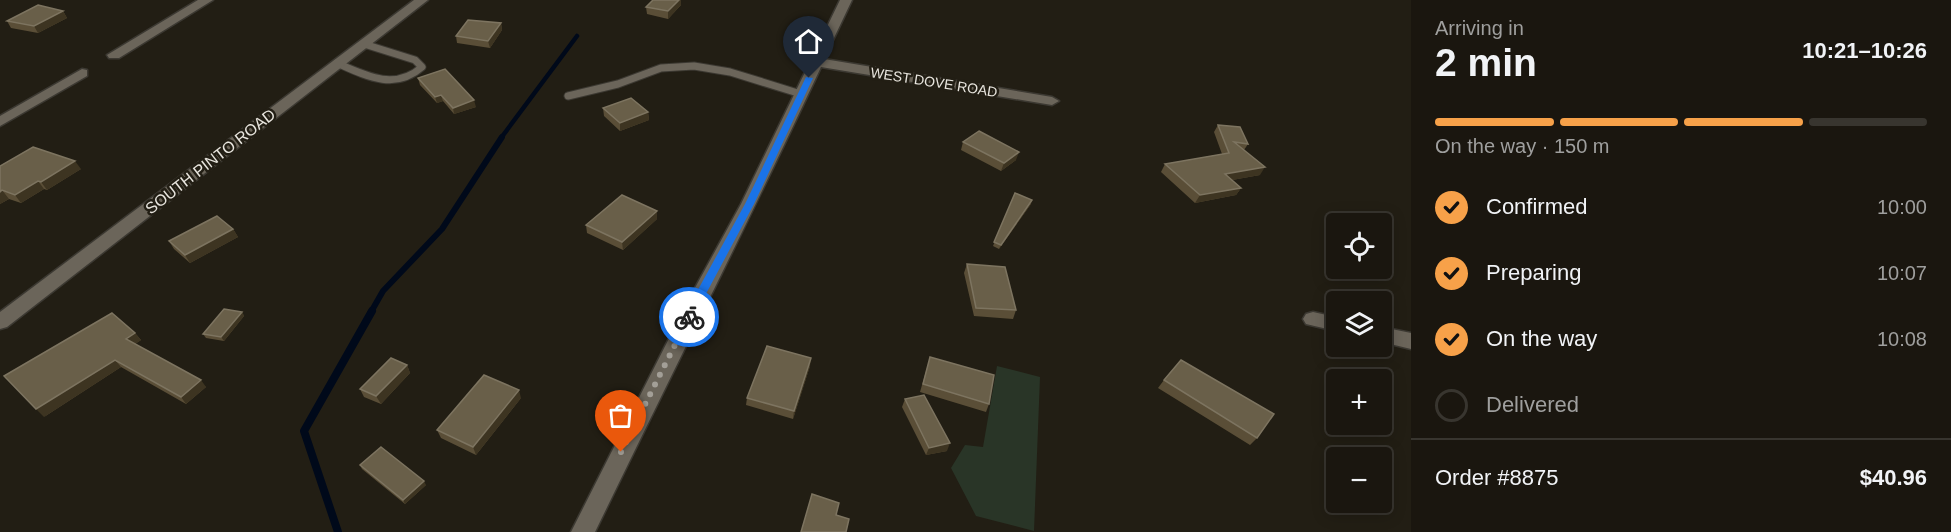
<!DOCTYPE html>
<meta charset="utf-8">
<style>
:root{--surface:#1a160f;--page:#27231d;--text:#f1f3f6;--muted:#9f9f9e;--line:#38352f;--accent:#f7a149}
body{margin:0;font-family:Arial,sans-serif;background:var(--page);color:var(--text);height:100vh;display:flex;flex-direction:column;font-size:22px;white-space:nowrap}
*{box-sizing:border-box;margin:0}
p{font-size:20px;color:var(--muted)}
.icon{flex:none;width:33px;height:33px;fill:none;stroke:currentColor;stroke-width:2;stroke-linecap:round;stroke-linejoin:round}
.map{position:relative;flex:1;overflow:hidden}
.details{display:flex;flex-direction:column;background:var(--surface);width:540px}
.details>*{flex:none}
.controls{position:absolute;left:1326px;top:213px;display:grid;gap:12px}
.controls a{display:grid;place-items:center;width:66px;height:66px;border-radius:6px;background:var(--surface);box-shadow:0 3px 15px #0003,0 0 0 2px var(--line);font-size:30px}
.pin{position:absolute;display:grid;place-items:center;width:51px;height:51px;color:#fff;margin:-62px -26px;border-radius:50% 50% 50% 0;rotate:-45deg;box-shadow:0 0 6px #0007}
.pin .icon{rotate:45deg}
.courier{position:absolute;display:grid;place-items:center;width:60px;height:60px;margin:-30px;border:4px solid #1a73e8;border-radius:50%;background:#fff;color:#222;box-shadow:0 2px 8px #0007}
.head em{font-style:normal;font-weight:700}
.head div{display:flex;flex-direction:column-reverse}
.head{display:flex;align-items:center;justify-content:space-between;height:102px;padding:0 24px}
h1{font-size:39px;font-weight:700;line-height:45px}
.bar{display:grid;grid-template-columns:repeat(4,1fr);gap:9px 6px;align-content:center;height:72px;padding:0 24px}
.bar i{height:8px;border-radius:4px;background:var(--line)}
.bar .selected{background:var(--accent)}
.bar p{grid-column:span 4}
.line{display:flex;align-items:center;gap:15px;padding:0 24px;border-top:2px solid var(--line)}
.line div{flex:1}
ol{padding:0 24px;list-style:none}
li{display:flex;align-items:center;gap:18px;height:66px}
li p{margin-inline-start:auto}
li .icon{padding:6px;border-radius:50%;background:var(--accent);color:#111;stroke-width:4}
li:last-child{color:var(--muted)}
li i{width:33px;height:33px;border:3px solid var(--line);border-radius:50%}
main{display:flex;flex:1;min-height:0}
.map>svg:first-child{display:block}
.green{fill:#293527}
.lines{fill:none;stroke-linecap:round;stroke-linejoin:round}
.stream-far2{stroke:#00091a;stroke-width:4.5}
.stream-far1{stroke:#00091a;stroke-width:6}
.stream{stroke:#00091a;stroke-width:8}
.lane-casing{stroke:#3c3932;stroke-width:9}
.street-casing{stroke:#3c3932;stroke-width:3}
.secondary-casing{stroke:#3c3932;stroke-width:3}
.lane{stroke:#6b655a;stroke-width:7}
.street{fill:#6b655a;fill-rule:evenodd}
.secondary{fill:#6b655a;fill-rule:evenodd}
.wall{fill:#5a4e37}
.shaded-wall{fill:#3d3421}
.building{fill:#695f49;stroke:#7d7460;stroke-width:1.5}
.route{fill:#1a73e8}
.done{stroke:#a39f97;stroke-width:6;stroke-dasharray:0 10.8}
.labels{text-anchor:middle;stroke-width:5;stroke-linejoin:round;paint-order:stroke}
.far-street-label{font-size:14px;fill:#e8e5de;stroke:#221e14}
.street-label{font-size:16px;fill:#e8e5de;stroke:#221e14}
</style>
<main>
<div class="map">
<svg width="1411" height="532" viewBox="0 0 1411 532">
<rect width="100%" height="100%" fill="#221e14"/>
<path class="green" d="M 997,366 L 1040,377 L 1034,531 L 976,516 L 951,468 L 965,445 L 983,447 Z"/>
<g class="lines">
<path class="stream-far2" d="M 501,138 L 577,36"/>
<path class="stream-far1" d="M 371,312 L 383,291 L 442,229 L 502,137"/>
<path class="stream" d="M 338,532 L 304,431 L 372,311"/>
<g class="lane-casing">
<path id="lane" d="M 337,63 C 366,76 395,91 422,67 L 415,60 L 364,44
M 568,96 L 618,84 L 661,68 L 694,66 L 730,72 L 801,94"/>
</g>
<g class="street-casing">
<path id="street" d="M 198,0 L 213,0 L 119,58 L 109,58 L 107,55 Z
M 840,0 L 852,0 L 824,59 L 1052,97 L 1059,101 L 1052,105 L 821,67 C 748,223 670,377 595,532 L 571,532 L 690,297 L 741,204 Z
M 82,69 L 87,70 L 87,76 L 0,126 L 0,116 Z
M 1313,312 L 1336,317 L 1336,331 L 1306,324 L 1303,319 L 1306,314 Z
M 1382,327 L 1411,333 L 1411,349 L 1382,342 Z"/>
</g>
<g class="secondary-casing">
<path id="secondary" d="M 414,0 L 428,0 L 7,327 L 0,329 L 0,312 Z"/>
</g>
<use href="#lane" class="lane"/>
<use href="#street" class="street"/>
<use href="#secondary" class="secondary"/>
</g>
<path class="wall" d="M 653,0 L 681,0 L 681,5 L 668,19 L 647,14 L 646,7 Z
M 63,11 L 67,18 L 38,33 L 11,28 L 7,21 Z
M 501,23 L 502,30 L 490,48 L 457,43 L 456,36 Z
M 418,78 L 476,107 L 454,114 L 443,101 L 437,103 L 420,85 Z
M 603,108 L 648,112 L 649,120 L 620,131 L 604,116 Z
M 1218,125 L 1248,144 L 1244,150 L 1260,175 L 1232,180 L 1241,188 L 1236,195 L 1195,203 L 1161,172 L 1165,164 L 1222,154 L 1214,132 Z
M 963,142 L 1016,160 L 1001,171 L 961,150 Z
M 0,166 L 81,169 L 47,190 L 44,189 L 21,203 L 9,199 L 0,204 Z
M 1015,193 L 1031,204 L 999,249 L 993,246 Z
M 657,219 L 623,250 L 587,233 L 586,225 Z
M 233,229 L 238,237 L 190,263 L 174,249 L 169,241 Z
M 967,264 L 1016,310 L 1013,319 L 974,316 L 964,273 Z
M 242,312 L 244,316 L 224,341 L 206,338 L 203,334 Z
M 135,333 L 141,340 L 135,344 L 206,387 L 186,404 L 121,367 L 44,417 Z
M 930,357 L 989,404 L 986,412 L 920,392 Z
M 407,365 L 410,373 L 381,404 L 364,397 L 360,389 Z
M 810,366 L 793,419 L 746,405 L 747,398 Z
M 1164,380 L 1257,438 L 1250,445 L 1158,388 Z
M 521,398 L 476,455 L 441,438 L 437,430 Z
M 905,399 L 947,451 L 926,455 L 902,407 Z
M 360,465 L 426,485 L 405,504 L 362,469 Z"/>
<path class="shaded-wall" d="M 679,0 L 681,0 L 681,5 L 668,19 L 668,11 Z
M 63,11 L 67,18 L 38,33 L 34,26 Z
M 501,23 L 502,30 L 490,48 L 488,41 Z
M 441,95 L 443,101 L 437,103 L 435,97 Z
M 474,100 L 476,107 L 454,114 L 453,108 Z
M 648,112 L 649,120 L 620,131 L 620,123 Z
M 1019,152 L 1016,160 L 1001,171 L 1004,163 Z
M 75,161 L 81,169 L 47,190 L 41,182 Z
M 1265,167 L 1260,175 L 1221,182 L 1225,174 Z
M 38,181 L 44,189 L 21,203 L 15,195 Z
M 1241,188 L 1236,195 L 1195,203 L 1200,195 Z
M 2,190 L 9,199 L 0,204 L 0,192 Z
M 1032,200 L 1031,204 L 999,249 L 1001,245 Z
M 657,211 L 657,219 L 623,250 L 622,242 Z
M 233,229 L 238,237 L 190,263 L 185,255 Z
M 242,312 L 244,316 L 224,341 L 221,337 Z
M 135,333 L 141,340 L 132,346 L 126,339 Z
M 811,358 L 810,366 L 793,419 L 794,411 Z
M 115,360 L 121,367 L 44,417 L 36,409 Z
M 407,365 L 410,373 L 381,404 L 376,396 Z
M 201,380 L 206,387 L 186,404 L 181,397 Z
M 519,390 L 521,398 L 476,455 L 473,447 Z
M 950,443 L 947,451 L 926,455 L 929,448 Z
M 424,481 L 426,485 L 405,504 L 403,500 Z"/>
<path class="building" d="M 653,0 L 679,0 L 668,11 L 646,7 Z
M 38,5 L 63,11 L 34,26 L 7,21 Z
M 468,20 L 501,23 L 488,41 L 456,36 Z
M 445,69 L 474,100 L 453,108 L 441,95 L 435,97 L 418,78 Z
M 631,98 L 648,112 L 620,123 L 603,108 Z
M 1218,125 L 1240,127 L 1248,144 L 1234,142 L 1265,167 L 1225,174 L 1241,188 L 1200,195 L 1165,164 L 1229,153 Z
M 979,131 L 1019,152 L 1004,163 L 963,142 Z
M 33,147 L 75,161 L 41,182 L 38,181 L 15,195 L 2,190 L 0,192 L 0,166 Z
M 1015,193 L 1032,200 L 1001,245 L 994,242 Z
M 622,195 L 657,211 L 622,242 L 586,225 Z
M 217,216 L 233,229 L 185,255 L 169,241 Z
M 967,264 L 1005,267 L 1016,310 L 976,308 Z
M 224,309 L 242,312 L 221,337 L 203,334 Z
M 112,313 L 135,333 L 126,339 L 201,380 L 181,397 L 115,360 L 36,409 L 4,376 Z
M 767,346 L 811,358 L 794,411 L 747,398 Z
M 930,357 L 994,375 L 989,404 L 923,384 Z
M 391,358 L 407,365 L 376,396 L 360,389 Z
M 1181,360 L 1274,414 L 1257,438 L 1164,380 Z
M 484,375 L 519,390 L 473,447 L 437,430 Z
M 924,395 L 950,443 L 929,448 L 905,399 Z
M 381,447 L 424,481 L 403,500 L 360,465 Z
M 812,494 L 839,503 L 836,515 L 849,519 L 846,532 L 801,532 Z"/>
<path class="route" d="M 806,77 L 813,78 L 754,204 L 692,320 L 685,320 L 683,317 L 745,204 Z"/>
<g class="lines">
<path class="done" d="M 621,452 L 689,317"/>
</g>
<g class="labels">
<g class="far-street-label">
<text transform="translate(934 82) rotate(9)" y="5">WEST DOVE ROAD</text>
</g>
<g class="street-label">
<text transform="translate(210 161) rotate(-38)" y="6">SOUTH PINTO ROAD</text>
</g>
</g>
</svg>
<div class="controls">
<a><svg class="icon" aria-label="locate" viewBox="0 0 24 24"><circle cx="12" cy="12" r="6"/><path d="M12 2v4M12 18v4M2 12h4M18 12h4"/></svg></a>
<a><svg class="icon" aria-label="layers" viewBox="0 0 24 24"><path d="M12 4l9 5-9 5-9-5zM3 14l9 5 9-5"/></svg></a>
<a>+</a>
<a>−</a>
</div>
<div class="pin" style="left:621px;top:452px;background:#ea580c"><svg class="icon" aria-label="bag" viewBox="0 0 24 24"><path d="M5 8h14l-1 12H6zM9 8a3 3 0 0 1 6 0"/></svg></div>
<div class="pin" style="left:809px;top:78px;background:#1f2937"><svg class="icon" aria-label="home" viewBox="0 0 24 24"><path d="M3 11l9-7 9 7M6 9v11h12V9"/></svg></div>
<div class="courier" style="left:689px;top:317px"><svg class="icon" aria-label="bike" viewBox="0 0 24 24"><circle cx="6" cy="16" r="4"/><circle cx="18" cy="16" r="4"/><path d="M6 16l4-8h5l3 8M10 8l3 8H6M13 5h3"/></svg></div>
</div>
<section class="details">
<div class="head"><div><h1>2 min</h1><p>Arriving in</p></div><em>10:21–10:26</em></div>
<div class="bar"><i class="selected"></i><i class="selected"></i><i class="selected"></i><i></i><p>On the way · 150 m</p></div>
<ol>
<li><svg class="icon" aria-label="check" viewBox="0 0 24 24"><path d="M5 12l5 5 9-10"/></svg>Confirmed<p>10:00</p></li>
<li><svg class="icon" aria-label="check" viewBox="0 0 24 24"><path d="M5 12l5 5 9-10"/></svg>Preparing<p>10:07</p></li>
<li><svg class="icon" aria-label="check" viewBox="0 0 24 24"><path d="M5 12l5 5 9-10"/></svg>On the way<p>10:08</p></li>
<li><i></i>Delivered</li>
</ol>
<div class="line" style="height:78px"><div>Order #8875</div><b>$40.96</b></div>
</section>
</main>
